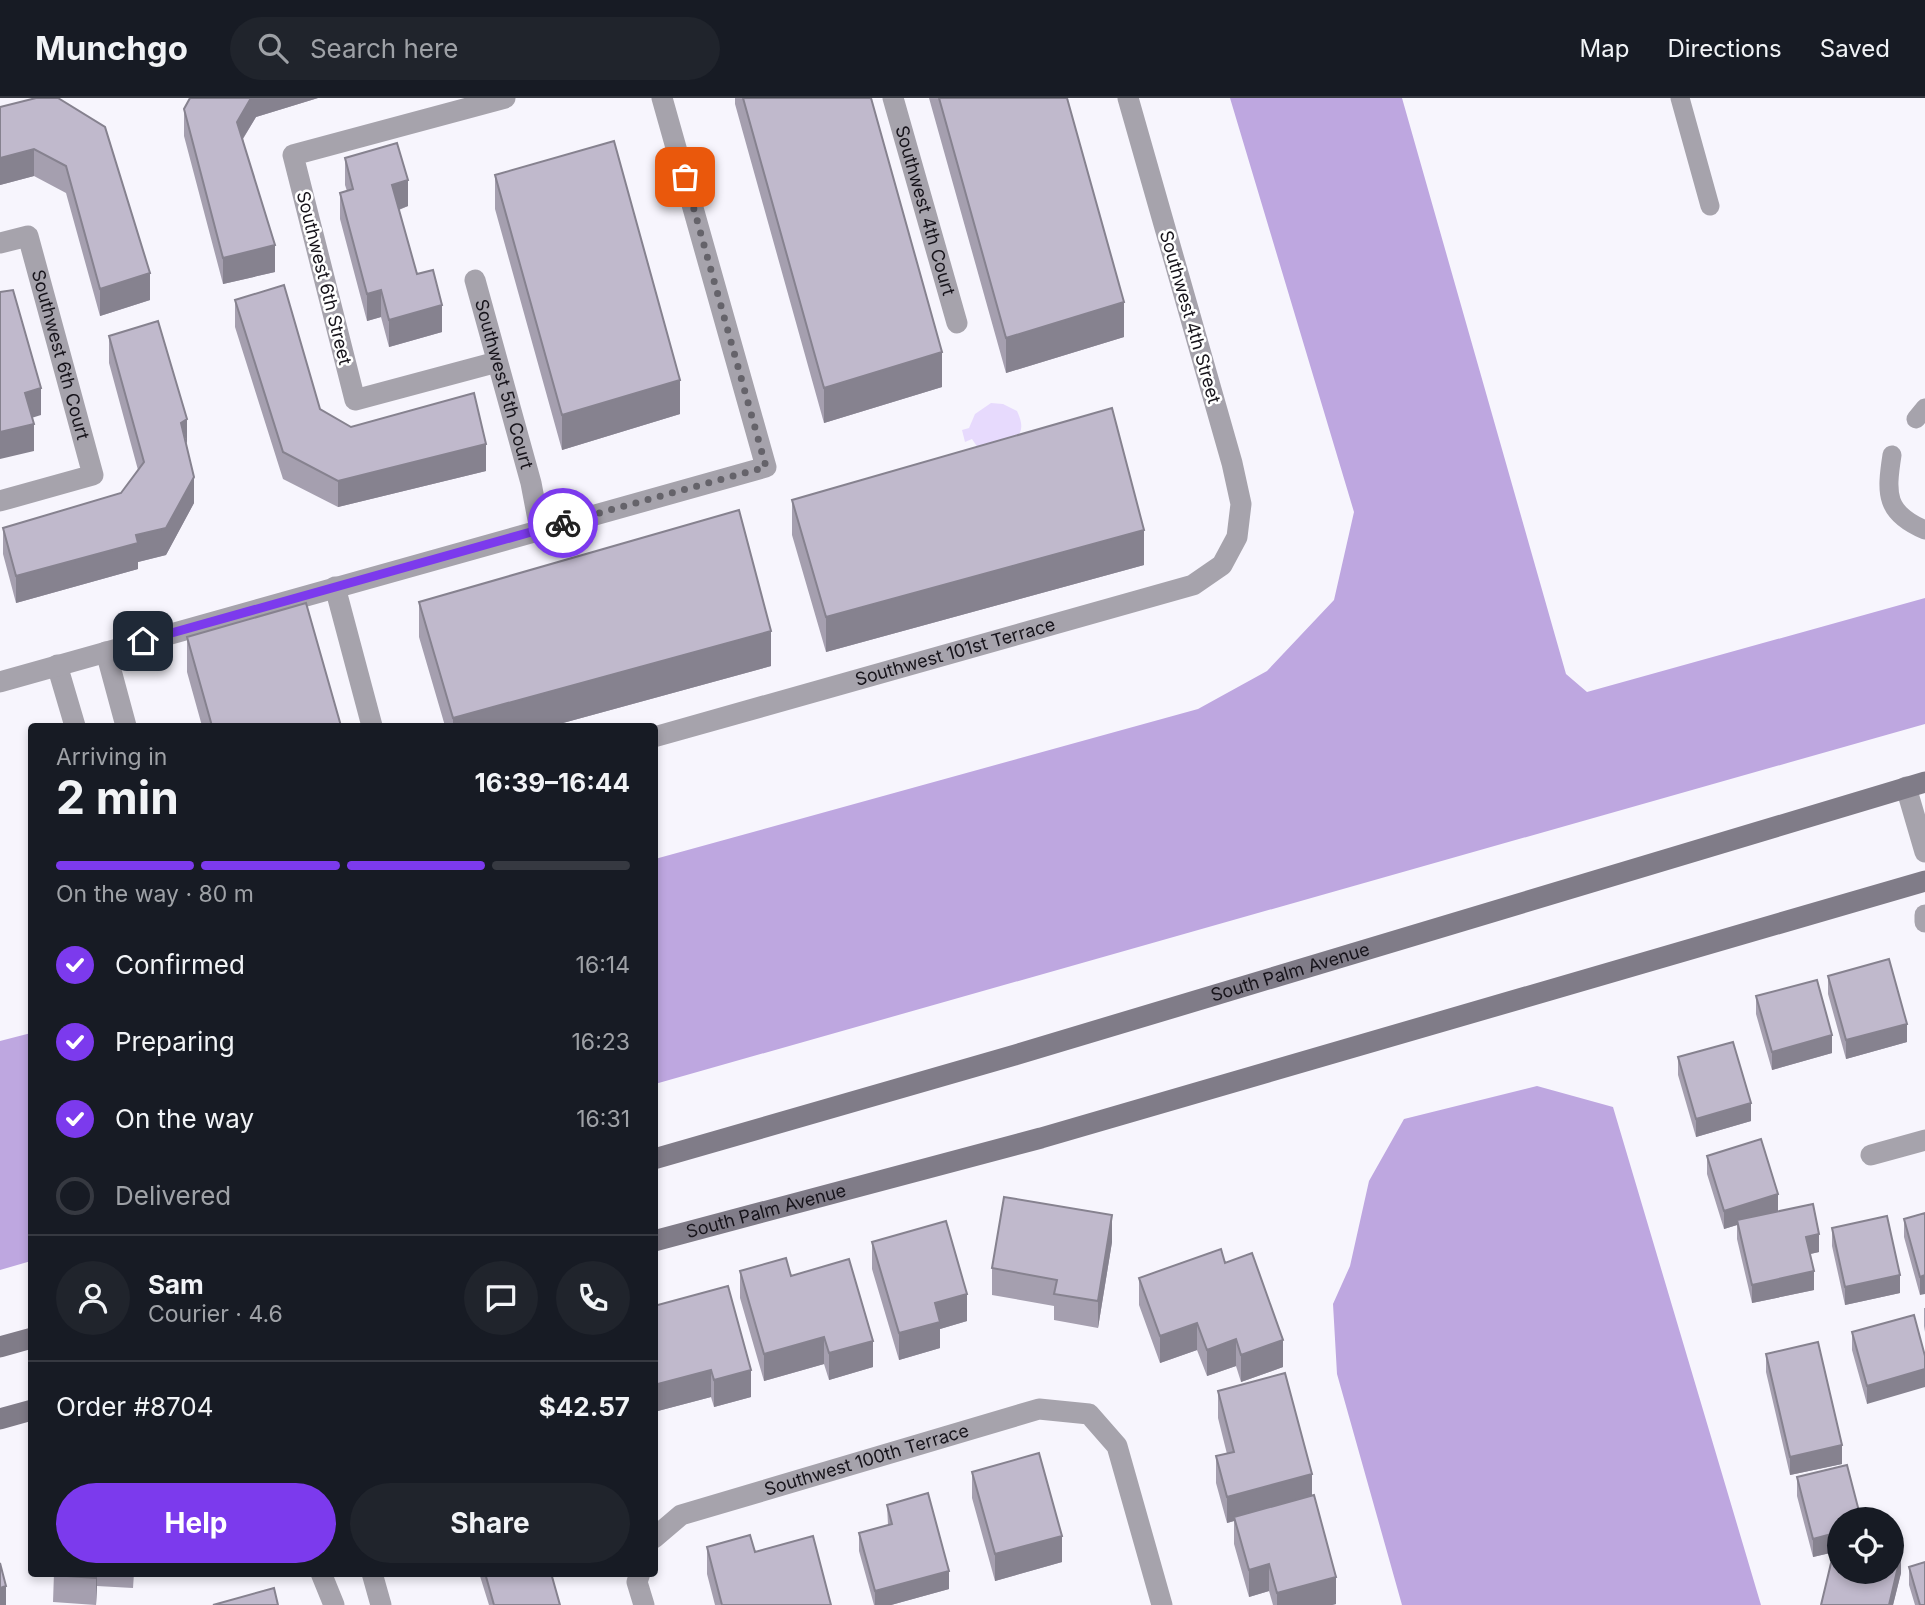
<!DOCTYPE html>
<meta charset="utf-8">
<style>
:root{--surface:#171b24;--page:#20242c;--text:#f1f3f6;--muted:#9ea1a6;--line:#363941;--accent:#7c3aed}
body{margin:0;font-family:Inter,sans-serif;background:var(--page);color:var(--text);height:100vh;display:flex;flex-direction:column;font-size:26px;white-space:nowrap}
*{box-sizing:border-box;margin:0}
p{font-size:23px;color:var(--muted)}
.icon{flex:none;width:38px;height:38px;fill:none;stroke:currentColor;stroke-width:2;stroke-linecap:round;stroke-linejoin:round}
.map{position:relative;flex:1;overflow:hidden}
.drawer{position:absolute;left:28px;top:625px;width:630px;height:854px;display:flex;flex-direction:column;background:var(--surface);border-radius:7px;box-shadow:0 4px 10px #0003}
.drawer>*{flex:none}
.tools{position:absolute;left:1827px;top:1409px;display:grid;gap:14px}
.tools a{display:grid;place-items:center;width:77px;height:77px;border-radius:50%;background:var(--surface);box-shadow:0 4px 10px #0003;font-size:35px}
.pin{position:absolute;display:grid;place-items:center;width:60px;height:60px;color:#fff;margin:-30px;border-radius:14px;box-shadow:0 4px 10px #0006}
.courier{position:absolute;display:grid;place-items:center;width:70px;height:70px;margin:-35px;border:5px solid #7c3aed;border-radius:50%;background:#fff;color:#222;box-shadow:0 2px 9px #0007}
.headline em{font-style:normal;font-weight:700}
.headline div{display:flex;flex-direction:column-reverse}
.headline{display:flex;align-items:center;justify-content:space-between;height:119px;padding:0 28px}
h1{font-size:46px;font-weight:700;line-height:52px}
.bar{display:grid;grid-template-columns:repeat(4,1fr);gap:10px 7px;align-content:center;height:84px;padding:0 28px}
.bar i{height:9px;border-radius:5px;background:var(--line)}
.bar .on{background:var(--accent)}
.bar p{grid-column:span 4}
.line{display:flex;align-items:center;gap:18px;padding:0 28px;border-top:2px solid var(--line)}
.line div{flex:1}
.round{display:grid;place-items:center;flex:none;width:74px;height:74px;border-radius:37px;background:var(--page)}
ol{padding:0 28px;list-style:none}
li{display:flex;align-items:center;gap:21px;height:77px}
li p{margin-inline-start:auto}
li .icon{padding:7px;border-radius:50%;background:var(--accent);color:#fff;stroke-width:4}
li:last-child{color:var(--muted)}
li i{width:38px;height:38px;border:4px solid var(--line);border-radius:50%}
.action{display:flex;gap:14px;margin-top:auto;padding:14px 28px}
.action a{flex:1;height:80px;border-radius:42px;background:var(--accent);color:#fff;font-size:28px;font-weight:700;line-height:80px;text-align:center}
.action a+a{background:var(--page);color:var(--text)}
header{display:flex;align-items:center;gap:42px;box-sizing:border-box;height:98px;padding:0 35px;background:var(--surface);border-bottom:2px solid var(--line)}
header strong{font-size:33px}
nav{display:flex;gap:38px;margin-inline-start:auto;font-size:24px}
.search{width:490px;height:63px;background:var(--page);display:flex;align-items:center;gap:18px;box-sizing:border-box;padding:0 24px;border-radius:38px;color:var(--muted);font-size:26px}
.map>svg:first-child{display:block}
.green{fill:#e7dafd}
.water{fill:#bea7e0}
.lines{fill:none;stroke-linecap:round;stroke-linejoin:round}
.service{stroke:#a6a3ac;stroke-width:19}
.minor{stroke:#a6a3ac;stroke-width:21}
.secondary{stroke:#807c88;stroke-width:21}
.wall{fill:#a59faf}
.shaded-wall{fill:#86828f}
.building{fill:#c0b9cc;stroke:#86828f;stroke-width:2}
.done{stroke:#65636a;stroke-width:7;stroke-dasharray:0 12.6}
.route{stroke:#7c3aed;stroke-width:9}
.labels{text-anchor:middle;stroke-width:5;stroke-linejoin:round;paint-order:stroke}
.street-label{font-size:18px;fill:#17141b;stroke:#fff}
</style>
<header>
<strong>Munchgo</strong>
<div class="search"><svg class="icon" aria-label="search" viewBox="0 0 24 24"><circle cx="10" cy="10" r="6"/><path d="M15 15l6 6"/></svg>Search here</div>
<nav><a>Map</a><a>Directions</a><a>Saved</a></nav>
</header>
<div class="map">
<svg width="1925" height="1507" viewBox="0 0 1925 1507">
<rect width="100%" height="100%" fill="#f7f5fd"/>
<path class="green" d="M 991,305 L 1003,306 L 1017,313 C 1033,346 1001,345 978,350 L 972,341 L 965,344 L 962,332 L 969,330 L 975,316 Z"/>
<path class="water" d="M 1230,0 L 1402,0 L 1566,576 L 1587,594 L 1925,500 L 1925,626 L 655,986 L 655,761 L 1198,611 L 1267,573 L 1334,502 L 1354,414 Z
M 31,935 L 31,1163 L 0,1172 L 0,943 Z
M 1537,988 L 1613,1009 L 1761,1507 L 1402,1507 L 1337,1276 L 1333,1206 L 1350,1168 L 1369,1083 L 1404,1021 Z"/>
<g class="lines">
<path class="service" d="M 1680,0 L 1710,108
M 1916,321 L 1925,310
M 1892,357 C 1886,396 1885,415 1925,432"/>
<g class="minor">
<path id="s1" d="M 893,0 L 957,225"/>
<path id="s2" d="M 0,145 L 28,138 L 93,377 L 0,403"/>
<path id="s3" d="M 475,182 L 531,385 L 540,432"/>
<path d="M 497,264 L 355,302 L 293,57 L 505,0"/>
<path d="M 335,489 L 372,628"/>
<path d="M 106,554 L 126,628"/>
<path d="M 57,567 L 75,628"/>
<path d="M 0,584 L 766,369 L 662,0"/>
<path id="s4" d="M 654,639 L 1193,487 L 1222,467 L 1237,439 L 1241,406 L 1232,365 L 1128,0"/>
<path d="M 1906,689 L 1925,754"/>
<path d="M 1925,817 L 1925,824"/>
<path d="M 1871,1057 L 1925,1042"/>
<path id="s5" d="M 654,1440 L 681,1417 L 1039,1311 L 1089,1316 L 1117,1348 L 1162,1507"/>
<path d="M 321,1475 L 334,1507"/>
<path d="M 372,1475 L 381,1507"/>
<path d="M 640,1475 L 637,1484 L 644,1507"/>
</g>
<g class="secondary">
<path id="s6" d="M 654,1061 L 1015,957 L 1925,684"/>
<path id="s7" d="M 654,1143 L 1041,1040 L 1925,783"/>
<path d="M 0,1249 L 32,1240"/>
<path d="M 0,1321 L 32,1312"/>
</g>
</g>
<path class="wall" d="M 36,0 L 150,202 L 100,218 L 66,95 L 34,78 L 0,87 L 0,9 Z
M 190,0 L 318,0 L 256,19 L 243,41 L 275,174 L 223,186 L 184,38 L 184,11 Z
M 735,0 L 871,0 L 942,289 L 824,325 L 735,6 Z
M 929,0 L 1067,0 L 1124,239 L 1006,275 Z
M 345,60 L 408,108 L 399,112 L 417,176 L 442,234 L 389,249 L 381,219 L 367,223 L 340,121 L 340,95 L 347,93 L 345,87 Z
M 495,77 L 680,316 L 562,352 L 495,111 Z
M 235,202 L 320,311 L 351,329 L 486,373 L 338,409 L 283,381 L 235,229 Z
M 109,238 L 186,347 L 194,405 L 166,457 L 138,464 L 138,471 L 16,505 L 3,456 L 3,430 L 121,395 L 138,372 L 109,265 Z
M 792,402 L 1144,467 L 826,554 L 792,437 Z
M 419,504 L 771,568 L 552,628 L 445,628 L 419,539 Z
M 187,539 L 341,628 L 202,628 L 187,574 Z
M 1828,878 L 1907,944 L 1846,961 L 1828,896 Z
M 1756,898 L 1832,955 L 1772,972 L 1756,916 Z
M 1678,959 L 1751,1023 L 1696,1039 L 1678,977 Z
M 1707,1058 L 1778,1114 L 1819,1154 L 1810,1156 L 1814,1192 L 1752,1205 L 1737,1141 L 1737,1127 L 1724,1131 L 1707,1076 Z
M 1925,1115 L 1920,1197 L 1904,1139 L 1904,1121 Z
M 1832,1130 L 1900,1195 L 1845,1207 L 1832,1148 Z
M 872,1144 L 967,1223 L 940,1231 L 940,1250 L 899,1262 L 872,1171 Z
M 1112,1144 L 1098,1230 L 1054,1222 L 1054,1208 L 992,1197 L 992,1170 Z
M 1225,1165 L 1283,1269 L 1241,1284 L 1236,1268 L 1207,1278 L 1197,1252 L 1160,1265 L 1139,1207 L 1139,1180 Z
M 740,1173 L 791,1178 L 873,1269 L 829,1282 L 824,1266 L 764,1283 L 740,1200 Z
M 728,1188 L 751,1299 L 714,1309 L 711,1299 L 654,1314 Z
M 1924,1210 L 1925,1210 L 1925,1234 L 1924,1228 Z
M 1852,1234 L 1925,1258 L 1867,1306 L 1852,1252 Z
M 1766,1256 L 1842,1366 L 1790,1377 L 1766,1274 Z
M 1218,1293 L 1312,1398 L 1336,1506 L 1332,1507 L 1273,1507 L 1269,1493 L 1249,1499 L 1234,1446 L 1234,1423 L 1227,1425 L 1216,1385 L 1216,1358 L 1227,1356 L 1218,1320 Z
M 1847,1367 L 1839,1474 L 1901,1475 L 1893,1507 L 1821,1507 L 1834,1454 L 1813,1459 L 1797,1398 L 1797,1379 Z
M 972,1374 L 1062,1464 L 995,1483 L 972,1400 Z
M 887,1407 L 949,1491 L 891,1507 L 874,1507 L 859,1453 L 859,1435 L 888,1427 Z
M 707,1449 L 755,1454 L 831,1507 L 715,1507 L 707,1476 Z
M 1909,1469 L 1925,1507 L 1915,1507 L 1909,1487 Z
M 54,1475 L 134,1475 L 133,1490 L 97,1488 L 96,1507 L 53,1504 Z
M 479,1475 L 551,1475 L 560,1507 L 489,1507 Z"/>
<path class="shaded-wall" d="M 251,0 L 318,0 L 256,19 L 237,50 L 237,24 Z
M 34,51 L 34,78 L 0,87 L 0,60 Z
M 408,82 L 408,108 L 392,114 L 392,87 Z
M 275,147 L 275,174 L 223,186 L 223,160 Z
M 150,175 L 150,202 L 100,218 L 100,191 Z
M 381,192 L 381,219 L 367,223 L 367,196 Z
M 1124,204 L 1124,239 L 1006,275 L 1006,240 Z
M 442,207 L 442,234 L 389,249 L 389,222 Z
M 942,254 L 942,289 L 824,325 L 824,290 Z
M 680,282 L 680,316 L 562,352 L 562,317 Z
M 41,290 L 41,317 L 25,322 L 25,295 Z
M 187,321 L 187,347 L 181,325 Z
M 34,326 L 34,353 L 0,361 L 0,334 Z
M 486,346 L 486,373 L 338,409 L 338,383 Z
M 194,379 L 194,405 L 166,457 L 138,464 L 138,471 L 16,505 L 16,478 L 136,437 Z
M 1144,432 L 1144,467 L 826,554 L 826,519 Z
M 771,533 L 771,568 L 552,628 L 453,628 L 453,620 Z
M 1907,926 L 1907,944 L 1846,961 L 1846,942 Z
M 1832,937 L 1832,955 L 1772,972 L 1772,954 Z
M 1751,1005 L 1751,1023 L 1696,1039 L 1696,1021 Z
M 1778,1096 L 1778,1115 L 1737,1122 L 1737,1127 L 1724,1131 L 1724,1113 Z
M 1112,1117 L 1112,1144 L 1098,1230 L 1098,1203 Z
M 1819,1136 L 1819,1154 L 1806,1157 L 1806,1139 Z
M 1814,1173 L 1814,1192 L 1752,1205 L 1752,1187 Z
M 1900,1177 L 1900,1195 L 1845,1207 L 1845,1189 Z
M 1925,1177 L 1925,1196 L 1920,1197 L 1920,1179 Z
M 967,1196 L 967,1223 L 940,1231 L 940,1250 L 899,1262 L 899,1235 L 935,1205 Z
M 1197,1225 L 1197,1252 L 1160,1265 L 1160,1238 Z
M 824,1239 L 824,1266 L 764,1283 L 764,1256 Z
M 1236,1241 L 1236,1268 L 1207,1278 L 1207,1252 Z
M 1283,1242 L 1283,1269 L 1241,1284 L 1241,1257 Z
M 873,1243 L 873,1269 L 829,1282 L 829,1255 Z
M 1925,1271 L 1925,1289 L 1867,1306 L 1867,1288 Z
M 711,1272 L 711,1299 L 654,1314 L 654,1287 Z
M 751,1272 L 751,1299 L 714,1309 L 714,1282 Z
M 1842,1347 L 1842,1366 L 1790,1377 L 1790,1359 Z
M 1312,1376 L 1312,1403 L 1234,1419 L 1234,1423 L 1227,1425 L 1227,1399 Z
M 1839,1434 L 1839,1453 L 1813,1459 L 1813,1441 Z
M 1062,1438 L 1062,1464 L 995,1483 L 995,1456 Z
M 1901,1456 L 1901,1475 L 1893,1507 L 1889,1507 Z
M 1269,1466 L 1269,1493 L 1249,1499 L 1249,1472 Z
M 949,1473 L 949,1491 L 891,1507 L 875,1507 L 875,1493 Z
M 96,1475 L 97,1475 L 97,1488 L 96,1507 Z
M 1336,1479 L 1336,1506 L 1332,1507 L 1277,1507 L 1277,1495 Z
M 6,1488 L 6,1507 L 0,1507 L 0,1490 Z"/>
<path class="building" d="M 36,0 L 58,0 L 105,29 L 150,175 L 100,191 L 66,68 L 34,51 L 0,60 L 0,9 Z
M 190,0 L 251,0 L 237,24 L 275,147 L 223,160 L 184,11 Z
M 743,0 L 871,0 L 942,254 L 824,290 Z
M 939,0 L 1067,0 L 1124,204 L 1006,240 Z
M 614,43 L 680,282 L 562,317 L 495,77 Z
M 397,45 L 408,82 L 392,87 L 417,176 L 433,172 L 442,207 L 389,222 L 381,192 L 367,196 L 340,95 L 353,91 L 345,60 Z
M 284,187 L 320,311 L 351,329 L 474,295 L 486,346 L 338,383 L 283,354 L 235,202 Z
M 13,192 L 41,290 L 25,295 L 34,326 L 0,334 L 0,194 Z
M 158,223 L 187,321 L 181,325 L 194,379 L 166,430 L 136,437 L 138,445 L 16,478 L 3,430 L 121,395 L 144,364 L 109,238 Z
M 1112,310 L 1144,432 L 826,519 L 792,402 Z
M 739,412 L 771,533 L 453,620 L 419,504 Z
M 306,505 L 341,628 L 212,628 L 187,539 Z
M 1889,861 L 1907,926 L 1846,942 L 1828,878 Z
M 1817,882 L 1832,937 L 1772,954 L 1756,898 Z
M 1733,944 L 1751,1005 L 1696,1021 L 1678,959 Z
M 1761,1041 L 1778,1096 L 1724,1113 L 1707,1058 Z
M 1004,1099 L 1112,1117 L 1098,1203 L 1054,1196 L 1057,1182 L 992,1170 Z
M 1813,1106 L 1819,1136 L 1806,1139 L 1814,1173 L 1752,1187 L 1737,1122 Z
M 1925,1115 L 1925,1177 L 1920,1179 L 1904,1121 Z
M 1887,1118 L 1900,1177 L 1845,1189 L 1832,1130 Z
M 946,1123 L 967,1196 L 935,1205 L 940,1224 L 899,1235 L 872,1144 Z
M 1221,1151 L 1225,1165 L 1252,1155 L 1283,1242 L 1241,1257 L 1236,1241 L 1207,1252 L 1197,1225 L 1160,1238 L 1139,1180 Z
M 786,1160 L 791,1178 L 849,1161 L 873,1243 L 829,1255 L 824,1239 L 764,1256 L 740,1173 Z
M 728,1188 L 751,1272 L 714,1282 L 711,1272 L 654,1287 L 654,1208 Z
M 1914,1217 L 1925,1258 L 1925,1271 L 1867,1288 L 1852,1234 Z
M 1818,1244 L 1842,1347 L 1790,1359 L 1766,1256 Z
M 1285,1275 L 1312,1376 L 1227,1399 L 1216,1358 L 1234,1354 L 1218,1293 Z
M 1039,1355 L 1062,1438 L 995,1456 L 972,1374 Z
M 1847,1367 L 1861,1421 L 1839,1421 L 1839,1434 L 1813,1441 L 1797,1379 Z
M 928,1395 L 949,1473 L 875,1493 L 859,1435 L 892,1426 L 887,1407 Z
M 1314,1397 L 1336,1479 L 1277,1495 L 1269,1466 L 1249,1472 L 1234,1419 Z
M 750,1437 L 755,1454 L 813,1438 L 831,1507 L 722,1507 L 707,1449 Z
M 1837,1440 L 1839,1440 L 1839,1474 L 1892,1474 L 1892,1454 L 1901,1456 L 1889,1507 L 1821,1507 Z
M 1925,1464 L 1925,1507 L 1920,1507 L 1909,1469 Z
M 0,1465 L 6,1488 L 0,1490 Z
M 54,1475 L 96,1475 L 96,1480 L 53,1477 Z
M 485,1475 L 551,1475 L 560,1507 L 494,1507 Z
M 274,1490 L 278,1507 L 213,1507 Z"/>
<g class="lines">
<path class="done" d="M 563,425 L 766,369 L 685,79"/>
<path class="route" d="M 143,543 L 563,425"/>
</g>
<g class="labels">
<g class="street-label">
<text dy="6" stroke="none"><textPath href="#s1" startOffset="117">Southwest 4th Court</textPath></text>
<text transform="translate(324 180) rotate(76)" y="6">Southwest 6th Street</text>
<text transform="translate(1190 219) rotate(74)" y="6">Southwest 4th Street</text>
<text dy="6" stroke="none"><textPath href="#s2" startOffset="152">Southwest 6th Court</textPath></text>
<text dy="6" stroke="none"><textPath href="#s3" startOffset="108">Southwest 5th Court</textPath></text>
<text dy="6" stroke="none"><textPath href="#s4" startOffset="313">Southwest 101st Terrace</textPath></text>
<text dy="6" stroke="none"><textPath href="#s6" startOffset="663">South Palm Avenue</textPath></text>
<text dy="6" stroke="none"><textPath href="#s7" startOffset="116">South Palm Avenue</textPath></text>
<text dy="6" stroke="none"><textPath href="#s5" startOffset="229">Southwest 100th Terrace</textPath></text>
</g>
</g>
</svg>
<div class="tools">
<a><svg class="icon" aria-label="locate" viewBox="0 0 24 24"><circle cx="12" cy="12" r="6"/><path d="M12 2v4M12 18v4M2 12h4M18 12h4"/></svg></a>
</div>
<div class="pin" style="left:685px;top:79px;background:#ea580c"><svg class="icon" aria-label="bag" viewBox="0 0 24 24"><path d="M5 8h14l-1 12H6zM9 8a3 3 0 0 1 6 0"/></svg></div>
<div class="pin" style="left:143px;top:543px;background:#1f2937"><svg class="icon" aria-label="home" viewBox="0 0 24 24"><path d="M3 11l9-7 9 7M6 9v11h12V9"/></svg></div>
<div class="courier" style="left:563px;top:425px"><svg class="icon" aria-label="bike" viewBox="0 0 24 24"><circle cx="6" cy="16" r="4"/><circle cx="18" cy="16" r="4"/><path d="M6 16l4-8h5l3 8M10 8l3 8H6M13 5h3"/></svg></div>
<section class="drawer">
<div class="headline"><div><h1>2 min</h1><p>Arriving in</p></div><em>16:39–16:44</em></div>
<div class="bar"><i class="on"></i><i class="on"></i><i class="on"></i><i></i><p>On the way · 80 m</p></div>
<ol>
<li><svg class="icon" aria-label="check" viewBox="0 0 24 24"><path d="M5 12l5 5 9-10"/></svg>Confirmed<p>16:14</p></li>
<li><svg class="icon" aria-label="check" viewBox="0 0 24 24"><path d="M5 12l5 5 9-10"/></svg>Preparing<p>16:23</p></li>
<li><svg class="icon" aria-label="check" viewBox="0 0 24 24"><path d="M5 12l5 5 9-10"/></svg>On the way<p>16:31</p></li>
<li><i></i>Delivered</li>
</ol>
<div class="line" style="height:126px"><a class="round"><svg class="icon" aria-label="person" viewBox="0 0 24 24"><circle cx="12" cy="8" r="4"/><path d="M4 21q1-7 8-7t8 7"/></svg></a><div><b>Sam</b><p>Courier · 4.6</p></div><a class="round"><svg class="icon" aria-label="chat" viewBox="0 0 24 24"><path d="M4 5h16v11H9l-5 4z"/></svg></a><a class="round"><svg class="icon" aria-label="phone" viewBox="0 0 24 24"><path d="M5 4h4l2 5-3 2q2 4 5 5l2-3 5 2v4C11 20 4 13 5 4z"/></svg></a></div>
<div class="line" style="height:91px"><div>Order #8704</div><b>$42.57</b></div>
<div class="action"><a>Help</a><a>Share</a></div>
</section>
</div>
